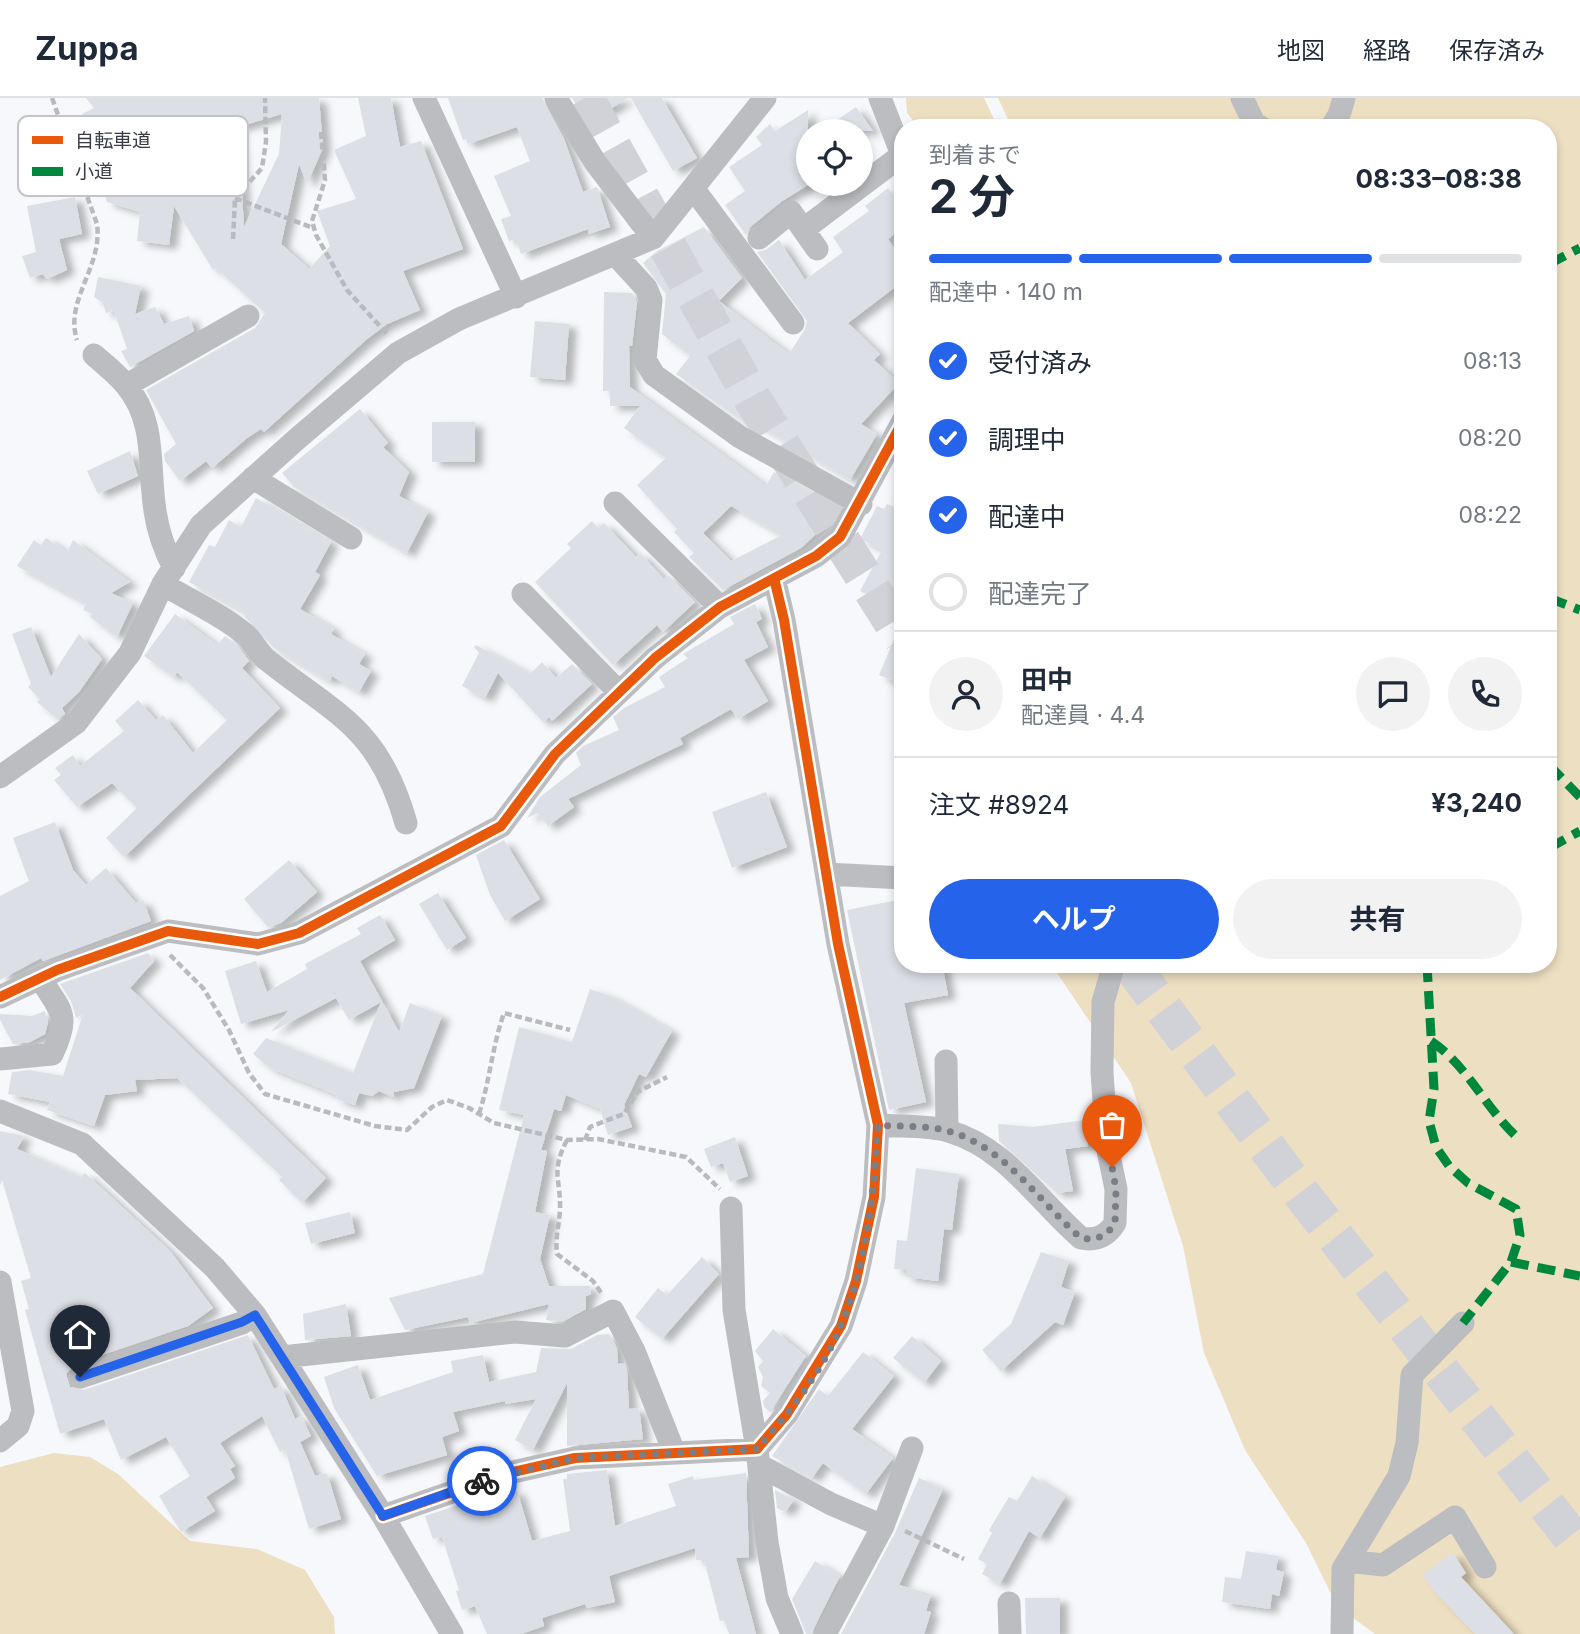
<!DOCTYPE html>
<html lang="ja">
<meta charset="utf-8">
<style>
:root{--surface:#fff;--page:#f2f2f3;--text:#1f2937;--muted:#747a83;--line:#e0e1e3;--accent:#2563eb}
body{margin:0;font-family:Inter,"Noto Sans JP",sans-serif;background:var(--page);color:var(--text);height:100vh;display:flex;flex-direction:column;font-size:26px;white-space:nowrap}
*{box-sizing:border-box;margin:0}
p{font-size:23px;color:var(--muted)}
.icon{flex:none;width:38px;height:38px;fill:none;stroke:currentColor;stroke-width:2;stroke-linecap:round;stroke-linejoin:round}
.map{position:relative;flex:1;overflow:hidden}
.sheet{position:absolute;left:894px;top:21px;width:663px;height:854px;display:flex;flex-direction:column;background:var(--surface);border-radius:28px;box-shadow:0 4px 10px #0003}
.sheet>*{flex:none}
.tools{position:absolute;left:796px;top:21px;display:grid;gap:14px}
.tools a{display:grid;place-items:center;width:77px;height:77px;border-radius:50%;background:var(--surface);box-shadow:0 4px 10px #0003;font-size:35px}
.pin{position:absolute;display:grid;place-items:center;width:60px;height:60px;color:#fff;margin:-72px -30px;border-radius:50% 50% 50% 0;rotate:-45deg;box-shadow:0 0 7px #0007}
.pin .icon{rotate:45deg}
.courier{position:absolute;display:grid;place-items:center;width:70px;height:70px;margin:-35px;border:5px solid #2563eb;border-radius:50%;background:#fff;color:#222;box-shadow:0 2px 9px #0007}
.summary em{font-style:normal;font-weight:700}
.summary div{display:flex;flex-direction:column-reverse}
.summary{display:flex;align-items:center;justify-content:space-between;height:119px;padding:0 35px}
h1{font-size:46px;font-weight:700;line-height:52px}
.bar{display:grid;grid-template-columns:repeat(4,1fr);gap:10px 7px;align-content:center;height:84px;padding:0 35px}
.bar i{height:9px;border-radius:5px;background:var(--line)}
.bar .active{background:var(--accent)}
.bar p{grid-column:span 4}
.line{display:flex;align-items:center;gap:18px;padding:0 35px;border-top:2px solid var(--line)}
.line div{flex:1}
.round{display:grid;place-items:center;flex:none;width:74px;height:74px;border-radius:37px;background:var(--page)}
ol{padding:0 35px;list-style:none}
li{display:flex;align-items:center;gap:21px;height:77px}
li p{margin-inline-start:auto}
li .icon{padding:7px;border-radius:50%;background:var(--accent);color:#fff;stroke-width:4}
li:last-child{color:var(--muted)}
li i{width:38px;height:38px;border:4px solid var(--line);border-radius:50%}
.primary-button{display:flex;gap:14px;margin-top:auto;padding:14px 35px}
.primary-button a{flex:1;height:80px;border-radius:42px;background:var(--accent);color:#fff;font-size:28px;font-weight:700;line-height:80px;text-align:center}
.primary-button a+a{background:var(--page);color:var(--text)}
header{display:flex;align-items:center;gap:42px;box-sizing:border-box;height:98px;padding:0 35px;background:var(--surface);border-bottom:2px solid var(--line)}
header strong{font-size:33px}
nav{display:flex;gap:38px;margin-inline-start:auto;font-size:24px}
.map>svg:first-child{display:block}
.green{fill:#eddfc2}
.building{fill:#dcdfe6;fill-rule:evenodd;filter:url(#shadow)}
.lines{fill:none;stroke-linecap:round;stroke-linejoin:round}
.highway-tunnel{stroke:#d1d2d7;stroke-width:38;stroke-dasharray:38 19;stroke-linecap:butt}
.path{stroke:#b8babd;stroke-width:4.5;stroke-dasharray:7 3.5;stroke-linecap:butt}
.street{stroke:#bcbdc1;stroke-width:23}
.quiet{stroke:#00873e;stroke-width:9;stroke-dasharray:18 9;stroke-linecap:butt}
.cycleway-casing{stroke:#fff;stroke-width:15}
.cycleway{stroke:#e8590c;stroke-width:10}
.done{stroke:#7a7e86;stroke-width:7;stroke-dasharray:0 12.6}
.route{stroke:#2563eb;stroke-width:9}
.key{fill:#fff;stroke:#c3c4c8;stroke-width:2}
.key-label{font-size:19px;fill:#373c47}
</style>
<header>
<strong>Zuppa</strong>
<nav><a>地図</a><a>経路</a><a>保存済み</a></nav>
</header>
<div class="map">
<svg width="1580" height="1536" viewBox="0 0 1580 1536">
<defs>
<filter id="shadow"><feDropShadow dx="8" dy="4.5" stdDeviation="3.5" flood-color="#0004"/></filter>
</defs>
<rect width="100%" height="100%" fill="#f7f8fb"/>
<path class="green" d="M 906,0 L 984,0 L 994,21 L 987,30 L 919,30 L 907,15 Z
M 998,0 L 1580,0 L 1580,1536 L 1375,1536 L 1337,1508 L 1306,1445 L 1245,1352 L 1204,1255 L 1183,1148 L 1131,985 L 1051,866 L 1549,866 L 1549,30 L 1012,30 Z
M 54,1355 L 90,1359 L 118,1376 L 190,1443 L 257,1451 L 305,1472 L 334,1519 L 335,1536 L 0,1536 L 0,1369 Z"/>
<path class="building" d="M 86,0 L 319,0 L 323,50 L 307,86 L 299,66 L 281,146 L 309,171 L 330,148 L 317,113 L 356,101 L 334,52 L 366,38 L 358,0 L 391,0 L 400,49 L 421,43 L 463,151 L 403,173 L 420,212 L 387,226 L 367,241 L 264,334 L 261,331 L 247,340 L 212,370 L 206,363 L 180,383 L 165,363 L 164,356 L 176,346 L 146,292 L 255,230 L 265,215 L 216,170 L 213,172 L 174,108 L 169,147 L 137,143 L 140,114 L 107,104 L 95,56 L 101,55 L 82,16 L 94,10 ZM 282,16 L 279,56 L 244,129 L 238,29 Z
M 448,0 L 542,0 L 564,41 L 583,94 L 597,89 L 610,129 L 589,136 L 588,131 L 521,156 L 516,141 L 509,143 L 501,121 L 511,118 L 494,78 L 530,63 L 517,29 L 468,46 L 466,41 L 463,42 Z
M 572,0 L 627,0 L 588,26 Z
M 631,0 L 662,0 L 697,60 L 673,73 Z
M 856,9 L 873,33 L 821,33 Z
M 808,12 L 808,87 L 782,103 L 750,129 L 746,137 L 725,107 L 745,93 L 729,69 L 762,47 L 756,39 L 770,26 L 775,33 Z
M 888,90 L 903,110 L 903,129 L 888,141 L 903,163 L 903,183 L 848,225 L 880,256 L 874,262 L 899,285 L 861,326 L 877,336 L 850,382 L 747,320 L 744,324 L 676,276 L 690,258 L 662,236 L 666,196 L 643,165 L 657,153 L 704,129 L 742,180 L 719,203 L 789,256 L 805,231 L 807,223 L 757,154 L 767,151 L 779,142 L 805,182 L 843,154 L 833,139 L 869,113 L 865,108 Z
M 75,99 L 82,136 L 59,141 L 67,172 L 47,181 L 43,176 L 30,180 L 22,158 L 36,154 L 27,108 Z
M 98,179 L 141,188 L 135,216 L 155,209 L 164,226 L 189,218 L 194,233 L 130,269 L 121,253 L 127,251 L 114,213 L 106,215 L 103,205 L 94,199 Z
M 604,194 L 632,195 L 637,204 L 632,248 L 629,248 L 630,289 L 763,386 L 767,386 L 774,374 L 820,399 L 832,412 L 835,411 L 836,417 L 801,450 L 723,492 L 689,459 L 694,455 L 674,434 L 677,431 L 637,387 L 666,360 L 624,330 L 640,308 L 610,308 L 610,293 L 603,293 ZM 731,408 L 733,409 L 782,437 L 731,463 L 703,435 Z
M 535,223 L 569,226 L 565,282 L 530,279 Z
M 360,311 L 388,345 L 383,349 L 409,374 L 399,398 L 428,414 L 407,455 L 294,389 L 282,375 Z
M 432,324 L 475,324 L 475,364 L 432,364 Z
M 130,353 L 138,378 L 98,396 L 87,373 Z
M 256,400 L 331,444 L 315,474 L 320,477 L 300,511 L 334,531 L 331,536 L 365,556 L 359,566 L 371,573 L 359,594 L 332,578 L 329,583 L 275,551 L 244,518 L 247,515 L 189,484 L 209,447 L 215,449 L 229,422 L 241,429 Z
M 887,406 L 903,412 L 903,516 L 860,493 L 882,452 L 860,441 L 877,408 L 884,411 Z
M 592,423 L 598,430 L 604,425 L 636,459 L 640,455 L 664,481 L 668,477 L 695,504 L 663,534 L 657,527 L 613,567 L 535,484 L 571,450 L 567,446 Z
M 46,440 L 67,454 L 73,442 L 130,484 L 111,495 L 133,505 L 117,539 L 90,519 L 92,516 L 83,512 L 86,505 L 17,468 L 34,442 L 41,447 Z
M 755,506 L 762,521 L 756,524 L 768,549 L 744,562 L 768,603 L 738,621 L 731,611 L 680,640 L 683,646 L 568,701 L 574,709 L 548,728 L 538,715 L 527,720 L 540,699 L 581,667 L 576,655 L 583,648 L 619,632 L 613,619 L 624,610 L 665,589 L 659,579 L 688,560 L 683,556 L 734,526 L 730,519 Z
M 175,516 L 217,547 L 225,538 L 237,547 L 249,563 L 242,570 L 280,610 L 124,759 L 106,740 L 137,710 L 112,685 L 77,709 L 54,682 L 61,677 L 55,670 L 73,657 L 80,668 L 124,633 L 115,623 L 138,602 L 156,622 L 163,617 L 193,655 L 227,622 L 177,574 L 174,579 L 144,558 Z
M 903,520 L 903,587 L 879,577 Z
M 31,529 L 51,579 L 79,536 L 102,561 L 79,594 L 62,610 L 65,616 L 57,621 L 37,604 L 40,601 L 28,589 L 31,586 L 12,536 Z
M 476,547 L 530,576 L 542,564 L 556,580 L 572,566 L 592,586 L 552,623 L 549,619 L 543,624 L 498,575 L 485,600 L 462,588 L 479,555 L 474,549 Z
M 766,694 L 787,749 L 732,770 L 712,714 Z
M 55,724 L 73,772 L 86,787 L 106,770 L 136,805 L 143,802 L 151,823 L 43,863 L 41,860 L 0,882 L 0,798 L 29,783 L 13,740 Z
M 504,742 L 540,801 L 505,823 L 490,797 L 476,757 Z
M 289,762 L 317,794 L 281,825 L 268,829 L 244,801 Z
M 438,795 L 466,840 L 447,852 L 419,806 Z
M 903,801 L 903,866 L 942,866 L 948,897 L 904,905 L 926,1004 L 889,1012 L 847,812 Z
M 380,817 L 395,842 L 360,863 L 399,934 L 410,905 L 442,918 L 414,990 L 394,994 L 393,999 L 379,993 L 372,998 L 359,995 L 355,1007 L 336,1001 L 337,997 L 270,970 L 253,956 L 266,940 L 353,975 L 381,904 L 349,922 L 336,900 L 271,934 L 289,912 L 241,926 L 225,873 L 256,863 L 267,894 L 307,871 L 305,866 L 361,836 L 357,830 Z
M 148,855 L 154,863 L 130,890 L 326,1080 L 302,1105 L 279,1082 L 282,1079 L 177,980 L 135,982 L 137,993 L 105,997 L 94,1028 L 47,1012 L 50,1004 L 8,996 L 12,974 L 29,972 L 63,978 L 83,916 L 76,920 L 71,903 L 60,886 Z
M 590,891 L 610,898 L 672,933 L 646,979 L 639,976 L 624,1007 L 632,1029 L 608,1037 L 600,1011 L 566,997 L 561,1013 L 554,1011 L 541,1052 L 547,1053 L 535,1114 L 550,1117 L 540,1161 L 549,1188 L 590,1188 L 591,1196 L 586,1198 L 586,1211 L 562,1224 L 546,1222 L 549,1206 L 474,1224 L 470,1225 L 468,1219 L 405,1232 L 389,1200 L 483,1176 L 524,1017 L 499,1012 L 519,929 L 572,944 Z
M 45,913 L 48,924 L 45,936 L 30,944 L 13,946 L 0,922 L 0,916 L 32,918 Z
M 1085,1022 L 1088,1048 L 1065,1051 L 1073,1093 L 1057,1095 L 999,1043 L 998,1026 L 1033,1029 Z
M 0,1033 L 24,1038 L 17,1051 L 81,1079 L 85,1075 L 170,1153 L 213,1210 L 188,1228 L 75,1266 L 66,1276 L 70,1289 L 84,1292 L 248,1237 L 274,1291 L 281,1288 L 295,1321 L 301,1318 L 311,1338 L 300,1344 L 315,1378 L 327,1375 L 341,1421 L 309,1431 L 285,1351 L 280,1354 L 262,1318 L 220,1345 L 235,1368 L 230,1371 L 235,1380 L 206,1399 L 215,1413 L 181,1434 L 159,1398 L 190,1378 L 166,1339 L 121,1362 L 104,1321 L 60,1336 L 25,1212 L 29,1211 L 21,1183 L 31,1180 L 2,1082 L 0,1088 Z
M 735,1039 L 748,1078 L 730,1084 L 723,1065 L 711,1069 L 704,1051 Z
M 916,1070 L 959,1076 L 952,1132 L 944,1131 L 938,1183 L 906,1179 L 906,1172 L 894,1171 L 897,1142 L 907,1143 Z
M 350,1114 L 355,1135 L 311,1146 L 305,1125 Z
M 1041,1154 L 1069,1163 L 1061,1189 L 1075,1194 L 1063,1227 L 1055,1224 L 1001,1273 L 982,1252 L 1011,1226 Z
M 702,1159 L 719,1176 L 662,1241 L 635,1219 L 658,1190 L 667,1197 Z
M 346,1206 L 351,1238 L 305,1242 L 303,1216 Z
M 773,1231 L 806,1258 L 770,1314 L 764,1309 L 763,1303 L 770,1295 L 761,1288 L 763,1279 L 758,1269 L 763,1263 L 755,1253 Z
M 609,1236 L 617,1250 L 618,1266 L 624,1265 L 627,1273 L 629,1311 L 639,1310 L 643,1341 L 567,1348 L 567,1285 L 533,1352 L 515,1342 L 536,1301 L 505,1306 L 505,1303 L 453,1314 L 459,1333 L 442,1339 L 447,1357 L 377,1378 L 334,1310 L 324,1279 L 358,1267 L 370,1302 L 453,1274 L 451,1263 L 483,1257 L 489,1284 L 536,1274 L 541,1250 L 571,1251 L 597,1237 Z
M 912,1238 L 941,1263 L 924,1285 L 893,1260 Z
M 863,1254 L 894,1278 L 852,1331 L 893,1360 L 866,1396 L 823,1365 L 812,1380 L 772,1358 L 819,1291 L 828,1298 Z
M 607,1372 L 615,1428 L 676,1408 L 668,1386 L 693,1378 L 694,1382 L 746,1375 L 749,1459 L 736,1460 L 756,1536 L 729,1536 L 724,1522 L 720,1523 L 704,1462 L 696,1462 L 695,1450 L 609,1478 L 615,1504 L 587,1510 L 585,1506 L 542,1520 L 544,1528 L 521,1536 L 487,1536 L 475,1508 L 462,1512 L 456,1493 L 459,1492 L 442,1439 L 433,1441 L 425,1418 L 473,1402 L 474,1405 L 517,1392 L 532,1443 L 570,1433 L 563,1381 L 567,1381 L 567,1376 Z
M 1032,1378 L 1065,1399 L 1040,1440 L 1029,1433 L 1000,1486 L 982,1476 L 987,1466 L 978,1461 L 992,1435 L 989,1432 L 1009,1399 L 1017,1403 Z
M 919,1380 L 943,1391 L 899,1487 L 931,1496 L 926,1513 L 931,1514 L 924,1536 L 841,1536 L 895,1435 Z
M 775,1392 L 794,1402 L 785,1414 L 777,1410 Z
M 1246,1453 L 1278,1458 L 1276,1472 L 1284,1474 L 1279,1498 L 1272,1496 L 1270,1511 L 1222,1504 L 1225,1479 L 1241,1481 Z
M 1453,1455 L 1466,1475 L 1461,1479 L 1514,1536 L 1475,1536 L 1434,1493 L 1423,1476 Z
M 815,1463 L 840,1478 L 811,1536 L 806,1536 L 792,1501 Z
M 1025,1500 L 1060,1500 L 1060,1536 L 1026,1536 Z"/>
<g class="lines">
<path class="highway-tunnel" d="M 585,0 L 753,302 L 903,541
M 1130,866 L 1307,1103 L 1580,1450"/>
<path class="path" d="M 52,0 L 97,126 C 103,169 64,202 77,242
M 321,34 L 325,82 L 312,123 L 316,137 L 347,192 L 387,236
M 235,100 L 313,130
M 233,141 L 235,100 L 262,70 L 266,44 L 265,0
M 170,857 L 203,890 L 229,932 L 249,975 L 265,996 L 375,1028 L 407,1032 L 432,1009 L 447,1002 L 469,1010 L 494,1025 L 567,1042 L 598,1041 L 686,1059 L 720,1091
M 479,1016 C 490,982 492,949 504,915 L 570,932
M 567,1042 C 550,1075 561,1080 560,1112 C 559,1128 555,1139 557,1156 L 593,1183 L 602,1196
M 585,1042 L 590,1029 L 624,1016 L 637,994 L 667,979
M 905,1433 L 964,1461"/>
<path class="street" d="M 424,0 L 516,199
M 556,0 L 595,64 L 653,140
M 880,0 L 903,59
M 1242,0 L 1254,25 L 1262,30
M 1331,30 L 1339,17 L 1344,0
M 693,90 L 793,225
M 804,131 L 902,57
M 759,140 L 791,114 L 817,151
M 615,156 L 646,190 L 651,202 L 645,262 L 654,277 L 740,339 L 861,406
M 94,257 C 104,266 117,276 126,287 C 157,324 148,369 155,413 C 158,434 164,451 174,470
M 127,287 L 248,218
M 253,380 L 351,440
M 615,405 L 720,509
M 163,486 C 190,503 223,517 246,537 C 254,544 258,555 267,562 C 338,618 379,630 406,725
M 523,496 L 618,593
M 0,679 L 76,625 L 130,555 L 163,486 L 201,427 L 298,340 L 398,255 L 459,221 L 653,140 L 765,0
M 827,776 L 903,780
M 0,899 L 57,872 L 168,833 L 258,846 L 299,835 L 501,728 L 555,656 L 655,560 L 720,509 L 816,458 L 840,439 L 903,323
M 0,961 L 52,956 C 71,916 61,914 40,880
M 946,963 L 947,1032
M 0,1013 L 82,1046 L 215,1170 L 255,1217 L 383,1418 L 452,1536
M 878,1027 C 900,1029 927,1027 948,1033 C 1006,1049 1039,1104 1081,1140 C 1096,1143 1107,1138 1115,1125 L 1116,1091 L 1107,1048 L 1102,974 L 1103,904 L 1114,866
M 731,1110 L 734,1212 L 757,1351 L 767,1444 L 777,1500 L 792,1536
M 0,1184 L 23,1313 L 18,1328 L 0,1343
M 282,1259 L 515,1234 L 565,1238 L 613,1213 L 634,1253 L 674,1354
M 80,1279 L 242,1225 L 255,1217
M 759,1367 L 831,1406 L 883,1428
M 383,1418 L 504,1376 L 575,1360 L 757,1351 L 787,1316 L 841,1228 L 856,1183 L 874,1099 L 878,1027 L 838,846 L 784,522 L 774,480
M 1348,1463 L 1383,1467 L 1455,1419 L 1485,1469
M 1009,1505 L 1010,1536
M 825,1536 L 883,1428 L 912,1350
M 1342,1536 L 1343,1471 L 1399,1378 L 1407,1345 L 1412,1277 L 1463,1225"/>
<path class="quiet" d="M 1549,166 L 1580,150
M 1549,500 L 1580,512
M 1549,667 L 1580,699
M 1549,750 L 1580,733
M 1427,866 L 1434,991 L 1429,1023 L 1436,1049 L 1449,1068 L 1468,1085 L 1516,1111 L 1520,1137 L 1511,1164 L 1463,1225
M 1431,943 C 1468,968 1485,1010 1518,1040
M 1511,1164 L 1580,1178"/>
<g class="cycleway-casing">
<path id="cycleway" d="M 0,899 L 57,872 L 168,833 L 258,846 L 299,835 L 501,728 L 555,656 L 655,560 L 720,509 L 816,458 L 840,439 L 903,323
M 383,1418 L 504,1376 L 575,1360 L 757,1351 L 787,1316 L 841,1228 L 856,1183 L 874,1099 L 878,1027 L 838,846 L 784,522 L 774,480"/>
</g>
<use href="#cycleway" class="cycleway"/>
</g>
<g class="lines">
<path class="done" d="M 482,1383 L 575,1360 L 757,1351 C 789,1315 823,1273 841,1227 C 867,1164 874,1094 878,1027 C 900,1029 927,1027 948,1033 C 1006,1049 1039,1104 1081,1140 C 1096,1143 1107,1138 1115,1125 L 1116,1091 L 1112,1069"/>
<path class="route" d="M 80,1279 L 242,1224 L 255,1217 L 383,1418 L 482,1383"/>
</g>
<rect x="18" y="18" width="230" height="80" rx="10" class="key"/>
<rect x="32" y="38" width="31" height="8" fill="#e8590c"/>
<rect x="32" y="69" width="31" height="9" fill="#00873e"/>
<g class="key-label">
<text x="75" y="49">自転車道</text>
<text x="75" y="80">小道</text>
</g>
</svg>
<div class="tools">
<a><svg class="icon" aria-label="locate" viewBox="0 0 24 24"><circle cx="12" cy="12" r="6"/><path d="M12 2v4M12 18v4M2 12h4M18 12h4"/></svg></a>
</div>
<div class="pin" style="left:1112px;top:1069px;background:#ea580c"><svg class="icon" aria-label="bag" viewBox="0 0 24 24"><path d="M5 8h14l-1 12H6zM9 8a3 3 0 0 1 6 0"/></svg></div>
<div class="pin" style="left:80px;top:1279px;background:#1f2937"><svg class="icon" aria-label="home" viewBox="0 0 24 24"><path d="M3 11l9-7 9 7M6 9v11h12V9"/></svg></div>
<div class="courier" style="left:482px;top:1383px"><svg class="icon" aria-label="bike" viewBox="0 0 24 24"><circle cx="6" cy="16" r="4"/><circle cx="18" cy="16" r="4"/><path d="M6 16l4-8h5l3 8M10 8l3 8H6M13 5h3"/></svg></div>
<section class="sheet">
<div class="summary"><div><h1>2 分</h1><p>到着まで</p></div><em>08:33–08:38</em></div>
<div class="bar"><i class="active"></i><i class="active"></i><i class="active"></i><i></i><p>配達中 · 140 m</p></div>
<ol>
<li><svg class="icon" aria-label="check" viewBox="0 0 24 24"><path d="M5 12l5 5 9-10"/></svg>受付済み<p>08:13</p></li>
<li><svg class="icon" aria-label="check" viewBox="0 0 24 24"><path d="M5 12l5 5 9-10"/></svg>調理中<p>08:20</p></li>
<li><svg class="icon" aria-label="check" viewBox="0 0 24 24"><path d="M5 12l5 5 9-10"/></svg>配達中<p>08:22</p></li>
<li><i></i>配達完了</li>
</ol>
<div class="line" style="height:126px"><a class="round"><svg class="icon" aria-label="person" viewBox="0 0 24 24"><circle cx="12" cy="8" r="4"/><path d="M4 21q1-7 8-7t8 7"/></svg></a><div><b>田中</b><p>配達員 · 4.4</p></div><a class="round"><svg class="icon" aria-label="chat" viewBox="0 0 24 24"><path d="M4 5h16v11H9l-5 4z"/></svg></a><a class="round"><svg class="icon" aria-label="phone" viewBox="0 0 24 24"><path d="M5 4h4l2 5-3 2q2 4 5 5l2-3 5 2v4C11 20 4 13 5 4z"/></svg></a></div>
<div class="line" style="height:91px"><div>注文 #8924</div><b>¥3,240</b></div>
<div class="primary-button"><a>ヘルプ</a><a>共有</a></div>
</section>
</div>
